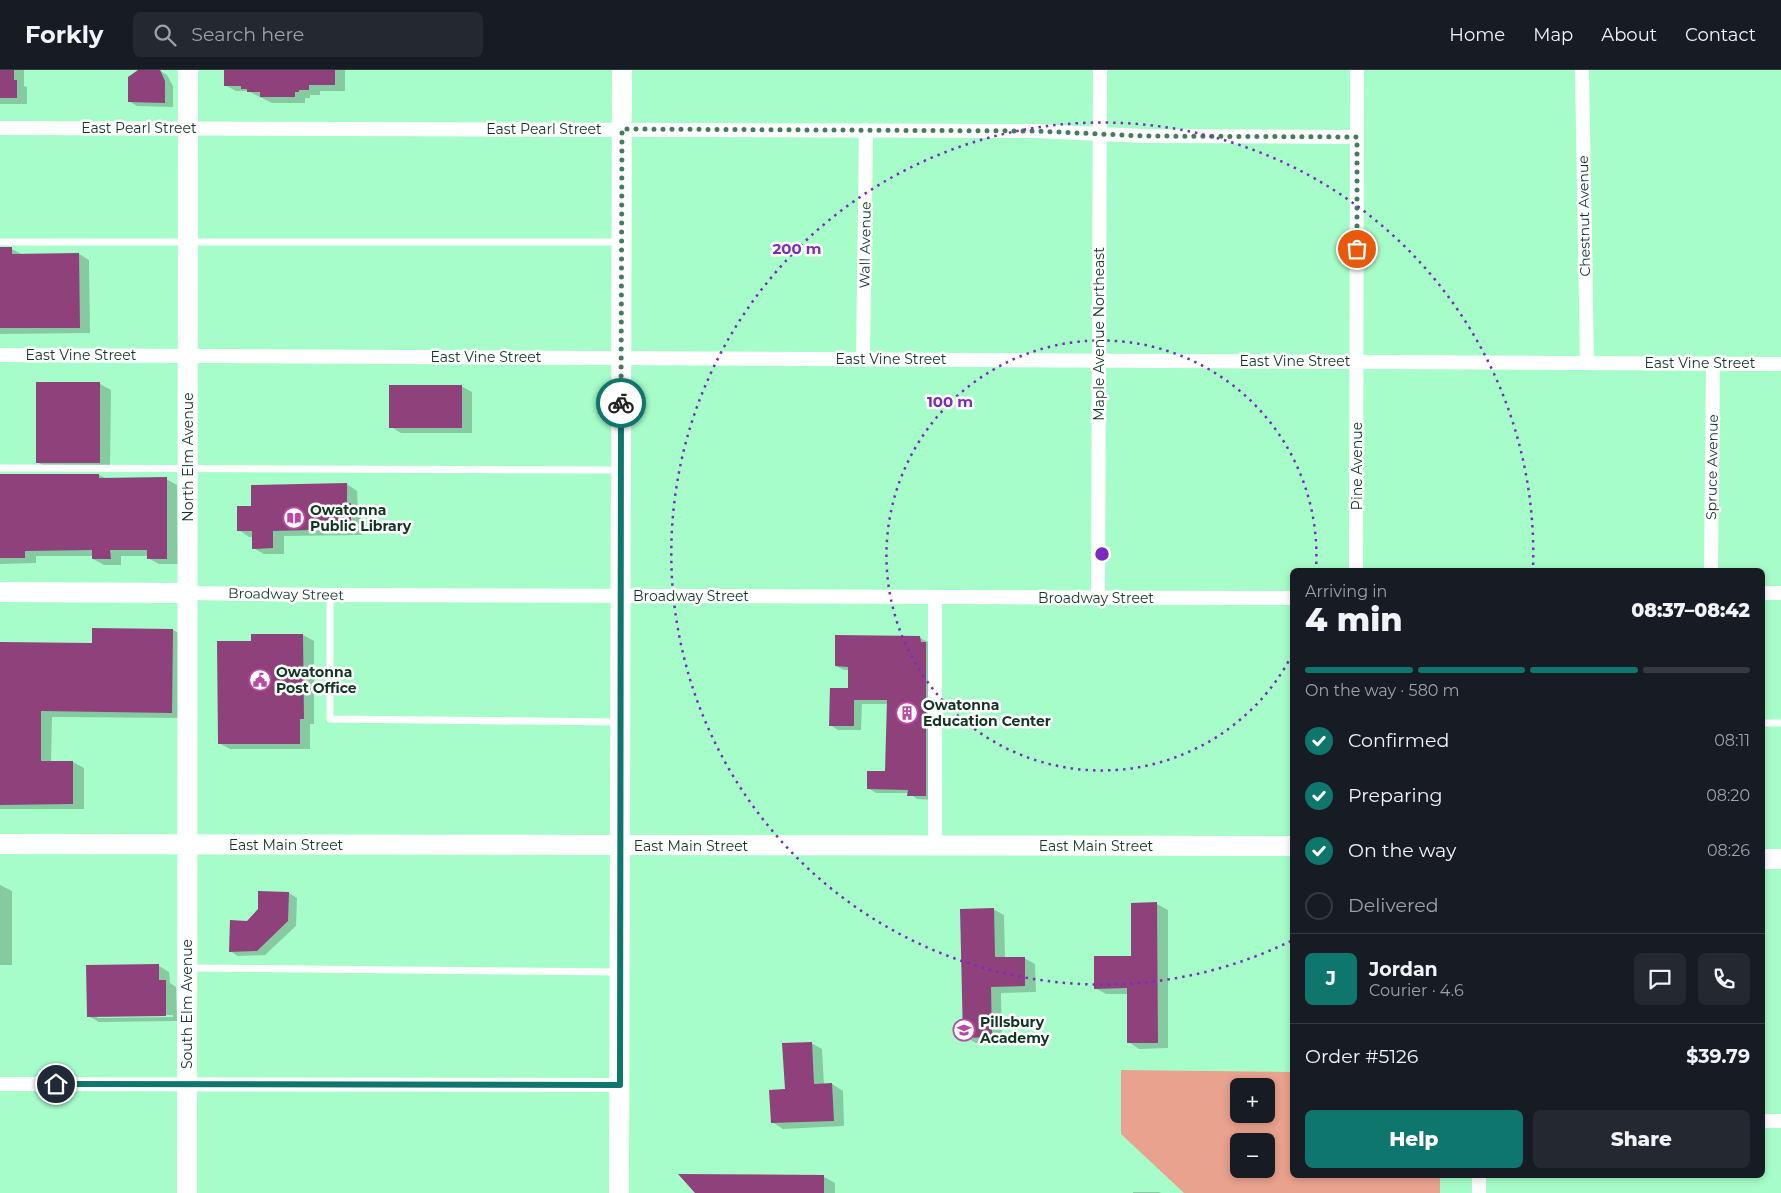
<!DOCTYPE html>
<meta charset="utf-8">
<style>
:root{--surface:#171b24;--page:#242831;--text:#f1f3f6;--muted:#9ea1a6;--line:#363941;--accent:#0f766e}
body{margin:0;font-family:Montserrat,sans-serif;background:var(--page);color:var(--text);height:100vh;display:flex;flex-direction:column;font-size:19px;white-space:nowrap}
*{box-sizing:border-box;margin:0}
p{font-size:16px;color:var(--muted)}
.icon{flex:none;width:28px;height:28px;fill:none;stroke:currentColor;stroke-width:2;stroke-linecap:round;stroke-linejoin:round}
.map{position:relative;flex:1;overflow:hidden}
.side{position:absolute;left:1290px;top:498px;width:475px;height:610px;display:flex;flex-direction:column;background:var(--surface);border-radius:8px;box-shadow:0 2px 8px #0003}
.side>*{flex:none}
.controls{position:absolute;left:1230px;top:1008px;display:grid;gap:10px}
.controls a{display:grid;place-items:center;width:45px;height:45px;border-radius:8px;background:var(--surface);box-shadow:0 2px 8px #0003;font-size:25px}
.pin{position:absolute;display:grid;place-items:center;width:42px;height:42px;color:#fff;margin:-21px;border:2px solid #fff;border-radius:50%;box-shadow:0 1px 5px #0007}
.courier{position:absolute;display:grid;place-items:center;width:50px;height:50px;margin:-25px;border:4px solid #0f766e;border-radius:50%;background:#fff;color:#222;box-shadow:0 1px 6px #0007}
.summary em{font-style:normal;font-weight:800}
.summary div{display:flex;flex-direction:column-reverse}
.summary{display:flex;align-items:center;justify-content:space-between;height:85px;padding:0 15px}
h1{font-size:32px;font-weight:800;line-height:38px}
.bar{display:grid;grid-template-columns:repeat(4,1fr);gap:8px 5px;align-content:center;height:60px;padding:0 15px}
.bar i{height:6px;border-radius:4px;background:var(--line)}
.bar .selected{background:var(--accent)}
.bar p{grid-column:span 4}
.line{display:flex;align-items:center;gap:12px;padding:0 15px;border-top:1px solid var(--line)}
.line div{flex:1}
.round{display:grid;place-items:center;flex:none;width:52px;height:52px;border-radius:8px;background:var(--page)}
ol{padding:0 15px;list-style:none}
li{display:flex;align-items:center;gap:15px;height:55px}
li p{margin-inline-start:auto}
li .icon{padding:5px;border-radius:50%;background:var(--accent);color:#fff;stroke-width:4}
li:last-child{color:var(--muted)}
li i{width:28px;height:28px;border:2px solid var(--line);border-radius:50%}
.cta{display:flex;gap:10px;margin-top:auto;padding:10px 15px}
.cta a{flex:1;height:58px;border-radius:8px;background:var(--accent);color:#fff;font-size:20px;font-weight:800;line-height:58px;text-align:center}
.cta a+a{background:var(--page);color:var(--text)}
header{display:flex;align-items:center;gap:30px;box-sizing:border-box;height:70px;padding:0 25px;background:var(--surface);border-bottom:1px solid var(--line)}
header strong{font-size:24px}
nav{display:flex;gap:28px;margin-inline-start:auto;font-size:18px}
.search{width:350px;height:45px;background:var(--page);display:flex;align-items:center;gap:12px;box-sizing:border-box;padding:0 18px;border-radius:8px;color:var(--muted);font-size:19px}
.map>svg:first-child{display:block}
.green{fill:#e9a28d;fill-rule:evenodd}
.shadow{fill:#0003;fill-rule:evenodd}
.building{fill:#8f417c}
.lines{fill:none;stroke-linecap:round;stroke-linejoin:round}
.lane{stroke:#fff;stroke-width:7}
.street{stroke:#fff;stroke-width:14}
.secondary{stroke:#fff;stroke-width:20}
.done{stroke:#467c5d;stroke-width:5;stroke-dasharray:0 9}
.route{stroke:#0f766e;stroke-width:6}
.ring{fill:none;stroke:#7b2cbf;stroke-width:2.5;stroke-dasharray:2.5 5}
.labels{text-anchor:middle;stroke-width:5;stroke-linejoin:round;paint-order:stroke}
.street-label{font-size:14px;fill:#123623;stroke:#fff}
.poi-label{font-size:14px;font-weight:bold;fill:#123623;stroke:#fff;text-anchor:start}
.centre{fill:#7b2cbf;stroke:#fff;stroke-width:2.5}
.ring-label{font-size:15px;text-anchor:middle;font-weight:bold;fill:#7b2cbf;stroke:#fff;stroke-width:5;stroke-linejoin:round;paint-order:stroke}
</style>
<header>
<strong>Forkly</strong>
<div class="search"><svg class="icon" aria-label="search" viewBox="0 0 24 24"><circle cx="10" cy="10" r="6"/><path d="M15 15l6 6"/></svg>Search here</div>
<nav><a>Home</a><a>Map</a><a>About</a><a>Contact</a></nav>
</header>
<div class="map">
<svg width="1781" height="1123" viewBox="0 0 1781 1123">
<rect width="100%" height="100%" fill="#a7fdca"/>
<path class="green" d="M 1121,1000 L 1292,1002 L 1292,1105 L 1440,1105 L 1440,1123 L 1184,1123 L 1121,1064 ZM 1239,1016 L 1266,1016 L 1266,1044 L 1239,1044 ZM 1239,1071 L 1266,1071 L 1266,1099 L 1239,1099 Z"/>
<path class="shadow" d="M 0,0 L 24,0 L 24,16 L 27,17 L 27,34 L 0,34 Z
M 140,0 L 159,0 L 167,5 L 173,16 L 173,37 L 137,36 L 129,31 Z
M 225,0 L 345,0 L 345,21 L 320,21 L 320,25 L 310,25 L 310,28 L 305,28 L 305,33 L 272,33 L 248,21 L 236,21 L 225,15 Z
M 0,178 L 12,179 L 23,185 L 79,184 L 89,190 L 90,263 L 0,264 Z
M 38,313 L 100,314 L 111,320 L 110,399 L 48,398 L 37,392 Z
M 461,316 L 472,322 L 472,363 L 401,363 L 391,357 Z
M 0,405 L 99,405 L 107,409 L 166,409 L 177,415 L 178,494 L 159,494 L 148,488 L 148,486 L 121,486 L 121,495 L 104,495 L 93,489 L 93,486 L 36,486 L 36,493 L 0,494 Z
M 347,414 L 357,421 L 358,439 L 361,441 L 362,465 L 284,466 L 284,484 L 264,484 L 253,478 L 253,467 L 249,467 L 239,460 L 253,437 Z
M 173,560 L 184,566 L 183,648 L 52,647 L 51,692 L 73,692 L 84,698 L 84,739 L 0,739 L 0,574 L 93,575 Z
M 252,565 L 303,565 L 314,571 L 314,654 L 310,654 L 310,679 L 230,679 L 219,673 L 252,572 Z
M 920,568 L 928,572 L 928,575 L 934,730 L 917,729 L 909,723 L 876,723 L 868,718 L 887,703 L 888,634 L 862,634 L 861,660 L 838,660 L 830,655 L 849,619 L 850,600 L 844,600 L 836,596 Z
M 0,815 L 12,821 L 12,895 L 0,895 Z
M 289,823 L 297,828 L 296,856 L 265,885 L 238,886 L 230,881 L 247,852 Z
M 1157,834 L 1168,840 L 1168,978 L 1139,979 L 1129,972 L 1128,924 L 1106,924 L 1095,918 L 1132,887 Z
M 993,839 L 1004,845 L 1005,888 L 1024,888 L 1035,894 L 1036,922 L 1001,923 L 1002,973 L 976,973 L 965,967 Z
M 159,896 L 169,902 L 170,913 L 176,917 L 177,951 L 99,952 L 88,946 ZM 97,945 L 173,945 L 173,947 L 97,948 Z
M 811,973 L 822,979 L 824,1015 L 832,1014 L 843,1021 L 844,1056 L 783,1059 L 772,1052 Z
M 824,1107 L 835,1113 L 835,1123 L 697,1123 Z
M 1133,1122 L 1159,1122 L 1161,1123 L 1133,1123 Z"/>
<path class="building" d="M 0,0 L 14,0 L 14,10 L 17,10 L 17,28 L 0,28 Z
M 138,0 L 160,0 L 165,11 L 165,33 L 128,32 L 128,7 Z
M 224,0 L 335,0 L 335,15 L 309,15 L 309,20 L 299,20 L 299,22 L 295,22 L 295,27 L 260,27 L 260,22 L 247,22 L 247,19 L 241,19 L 241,16 L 224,16 Z
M 0,177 L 12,177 L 12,184 L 79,183 L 80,258 L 0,258 Z
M 36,312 L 100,312 L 100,393 L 36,393 Z
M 389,315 L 462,315 L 462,358 L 389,358 Z
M 0,404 L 99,404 L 99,408 L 167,407 L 167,489 L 147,489 L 147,480 L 110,480 L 111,489 L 92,489 L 92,480 L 25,481 L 25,488 L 0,488 Z
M 347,413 L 347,434 L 351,433 L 351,459 L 273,461 L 273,478 L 252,479 L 252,461 L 237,461 L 237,436 L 251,436 L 251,415 Z
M 92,558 L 173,559 L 172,643 L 41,641 L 41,691 L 73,691 L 73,734 L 0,735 L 0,572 L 92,573 Z
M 251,564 L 303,564 L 304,649 L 300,649 L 300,674 L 218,674 L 217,571 L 251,571 Z
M 835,565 L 920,566 L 921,572 L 926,572 L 926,726 L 907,726 L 908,720 L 867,719 L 867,701 L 885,701 L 887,630 L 854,630 L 854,656 L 829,656 L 830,618 L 848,618 L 848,597 L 835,596 Z
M 258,821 L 289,822 L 288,851 L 257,881 L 229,882 L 230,850 L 247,851 L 258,839 Z
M 1157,832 L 1158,973 L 1127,973 L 1127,918 L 1094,919 L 1094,886 L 1131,886 L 1131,833 Z
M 994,838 L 995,887 L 1025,887 L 1025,916 L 991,917 L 992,967 L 963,968 L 960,839 Z
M 159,894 L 159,910 L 166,910 L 166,946 L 87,947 L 86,895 Z
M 812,972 L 814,1014 L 832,1013 L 834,1051 L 771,1053 L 769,1020 L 785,1019 L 782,973 Z
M 678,1104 L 824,1105 L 824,1123 L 695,1123 Z"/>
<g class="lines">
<path class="lane" d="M 0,172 L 620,172
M 0,398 L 618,400
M 330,525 L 330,649 L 618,652
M 1762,653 L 1781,653
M 190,898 L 619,902"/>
<path class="street" d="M 1582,0 L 1587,293
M 0,58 L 1035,61 L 1144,66 L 1357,67
M 0,285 L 1781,294
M 863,289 L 866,60
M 1356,500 L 1357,0
M 1711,500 L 1713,293
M 187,523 L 330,525 L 1292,528
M 1762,523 L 1781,523
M 935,527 L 935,776
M 1098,528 L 1100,0
M 0,1014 L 620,1015
M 1762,1051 L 1781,1051
M 1479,1105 L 1479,1123"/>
<path class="secondary" d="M 0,522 L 187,523
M 0,774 L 1292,776
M 1762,789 L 1781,789
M 187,1123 L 188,0
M 619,1123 L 622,0"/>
</g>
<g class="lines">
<path class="done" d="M 621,333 L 622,59 L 1035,61 L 1144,66 L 1357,67 L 1357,179"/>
<path class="route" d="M 56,1014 L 620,1015 L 621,333"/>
</g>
<g class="ring">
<path d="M1292 585A215 215 0 1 1 1316 499"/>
<path d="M1291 871A431 431 0 1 1 1533 499"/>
</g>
<defs>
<g id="library-ring" transform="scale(1.125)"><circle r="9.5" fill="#fff" stroke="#bb48a2" stroke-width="1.5"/><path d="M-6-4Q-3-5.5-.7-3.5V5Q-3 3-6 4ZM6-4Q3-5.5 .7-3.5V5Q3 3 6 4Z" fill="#bb48a2"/></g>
<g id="civic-ring" transform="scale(1.125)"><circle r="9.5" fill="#fff" stroke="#bb48a2" stroke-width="1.5"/><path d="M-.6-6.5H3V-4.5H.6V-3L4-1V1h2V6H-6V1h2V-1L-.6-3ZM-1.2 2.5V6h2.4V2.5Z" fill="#bb48a2"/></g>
<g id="building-ring" transform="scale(1.125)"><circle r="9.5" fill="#fff" stroke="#bb48a2" stroke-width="1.5"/><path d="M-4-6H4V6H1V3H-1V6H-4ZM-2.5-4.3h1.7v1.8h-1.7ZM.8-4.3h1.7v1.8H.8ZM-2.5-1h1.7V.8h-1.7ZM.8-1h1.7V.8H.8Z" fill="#bb48a2"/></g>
<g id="school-ring" transform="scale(1.125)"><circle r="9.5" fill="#fff" stroke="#bb48a2" stroke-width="1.5"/><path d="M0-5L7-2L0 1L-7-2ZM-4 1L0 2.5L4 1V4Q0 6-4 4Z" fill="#bb48a2"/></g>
</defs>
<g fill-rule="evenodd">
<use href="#library-ring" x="294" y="448"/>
<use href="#civic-ring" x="260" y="610"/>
<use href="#building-ring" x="907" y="643"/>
<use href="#school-ring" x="964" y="960"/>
</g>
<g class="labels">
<g class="street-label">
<text x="139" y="63">East Pearl Street</text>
<text x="544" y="64">East Pearl Street</text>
<text transform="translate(1584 146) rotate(-91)" y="5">Chestnut Avenue</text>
<text transform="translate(865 175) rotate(-89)" y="5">Wall Avenue</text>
<text transform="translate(1099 264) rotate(-90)" y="5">Maple Avenue Northeast</text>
<text x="81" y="290">East Vine Street</text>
<text x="486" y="292">East Vine Street</text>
<text x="891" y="294">East Vine Street</text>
<text x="1295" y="296">East Vine Street</text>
<text x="1700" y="298">East Vine Street</text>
<text transform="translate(188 387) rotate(-90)" y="5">North Elm Avenue</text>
<text transform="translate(1357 396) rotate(-90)" y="5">Pine Avenue</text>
<text transform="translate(1712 397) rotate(-89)" y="5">Spruce Avenue</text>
<text transform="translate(286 524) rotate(1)" y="5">Broadway Street</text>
<text x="691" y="531">Broadway Street</text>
<text x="1096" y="533">Broadway Street</text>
<text x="286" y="780">East Main Street</text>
<text x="691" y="781">East Main Street</text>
<text x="1096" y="781">East Main Street</text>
<text transform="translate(187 934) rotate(-90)" y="5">South Elm Avenue</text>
</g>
<g class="poi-label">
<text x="310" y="445">Owatonna<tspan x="310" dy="16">Public Library</tspan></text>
<text x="276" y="607">Owatonna<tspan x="276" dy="16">Post Office</tspan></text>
<text x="923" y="640">Owatonna<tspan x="923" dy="16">Education Center</tspan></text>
<text x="980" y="957">Pillsbury<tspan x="980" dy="16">Academy</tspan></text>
</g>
</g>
<circle cx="1102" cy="484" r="8" class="centre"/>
<g class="ring-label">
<text x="797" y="184">200 m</text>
<text x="950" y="337">100 m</text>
</g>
</svg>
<div class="controls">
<a>+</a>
<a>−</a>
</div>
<div class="pin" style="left:1357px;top:179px;background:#ea580c"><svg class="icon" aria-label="bag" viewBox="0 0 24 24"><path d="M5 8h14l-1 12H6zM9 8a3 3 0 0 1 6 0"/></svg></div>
<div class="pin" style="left:56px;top:1014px;background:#1f2937"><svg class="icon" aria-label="home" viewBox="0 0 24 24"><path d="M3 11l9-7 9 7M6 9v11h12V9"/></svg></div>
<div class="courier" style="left:621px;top:333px"><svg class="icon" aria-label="bike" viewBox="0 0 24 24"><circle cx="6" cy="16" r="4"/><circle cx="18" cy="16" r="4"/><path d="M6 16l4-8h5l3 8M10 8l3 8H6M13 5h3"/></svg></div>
<section class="side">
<div class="summary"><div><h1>4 min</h1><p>Arriving in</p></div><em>08:37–08:42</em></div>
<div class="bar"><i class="selected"></i><i class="selected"></i><i class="selected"></i><i></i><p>On the way · 580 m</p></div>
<ol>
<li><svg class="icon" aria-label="check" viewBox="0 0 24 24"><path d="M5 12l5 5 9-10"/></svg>Confirmed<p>08:11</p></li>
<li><svg class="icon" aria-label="check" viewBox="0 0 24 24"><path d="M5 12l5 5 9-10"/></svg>Preparing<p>08:20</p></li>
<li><svg class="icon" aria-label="check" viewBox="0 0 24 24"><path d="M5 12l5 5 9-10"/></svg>On the way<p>08:26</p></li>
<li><i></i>Delivered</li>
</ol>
<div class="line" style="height:90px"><b class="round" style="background:var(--accent);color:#fff">J</b><div><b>Jordan</b><p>Courier · 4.6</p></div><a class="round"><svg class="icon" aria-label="chat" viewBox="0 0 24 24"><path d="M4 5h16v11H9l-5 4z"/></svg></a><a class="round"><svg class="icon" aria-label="phone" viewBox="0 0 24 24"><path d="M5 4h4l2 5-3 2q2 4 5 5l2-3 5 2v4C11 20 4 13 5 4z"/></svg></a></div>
<div class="line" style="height:65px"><div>Order #5126</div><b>$39.79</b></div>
<div class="cta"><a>Help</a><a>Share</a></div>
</section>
</div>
